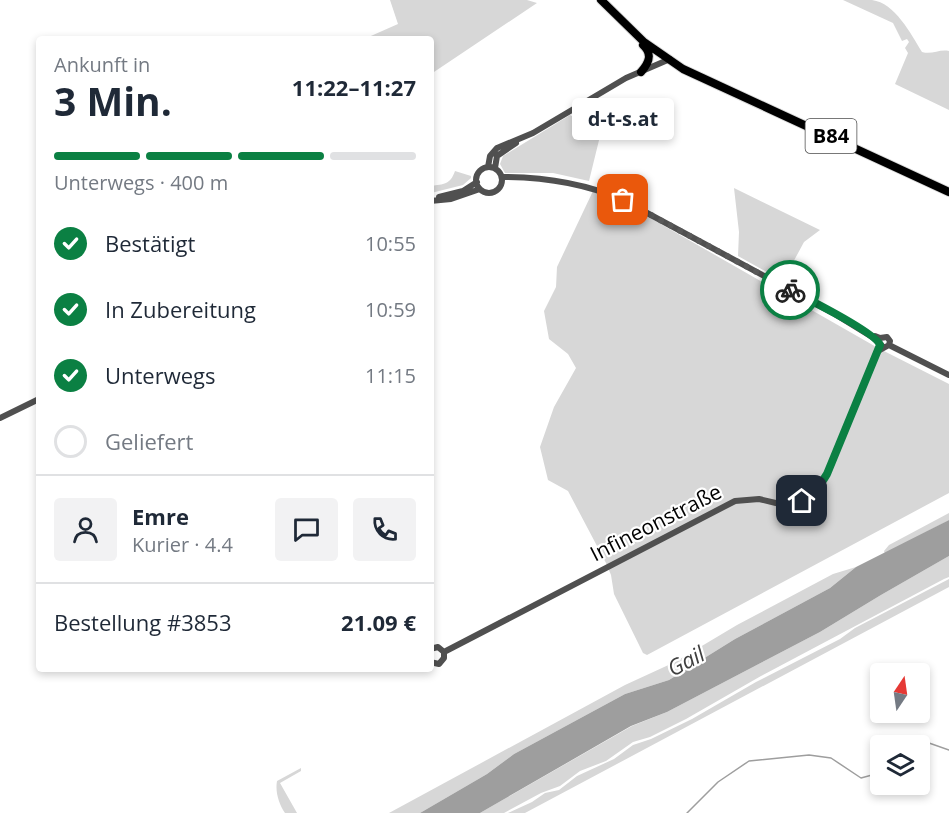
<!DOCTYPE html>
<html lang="de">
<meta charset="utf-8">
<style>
:root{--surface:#fff;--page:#f2f2f3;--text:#1f2937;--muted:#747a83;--line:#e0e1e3;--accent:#0b8043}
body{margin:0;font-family:"Open Sans",sans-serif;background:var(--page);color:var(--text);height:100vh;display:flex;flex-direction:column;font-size:22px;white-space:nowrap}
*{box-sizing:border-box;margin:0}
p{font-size:20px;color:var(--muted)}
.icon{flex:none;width:33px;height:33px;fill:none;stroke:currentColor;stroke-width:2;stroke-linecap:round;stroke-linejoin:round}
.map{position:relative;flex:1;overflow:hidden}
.side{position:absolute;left:36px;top:36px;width:398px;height:636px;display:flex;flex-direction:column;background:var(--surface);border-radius:6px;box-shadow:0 3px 9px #0003}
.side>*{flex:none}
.needle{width:39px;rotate:13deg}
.controls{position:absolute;left:870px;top:663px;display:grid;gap:12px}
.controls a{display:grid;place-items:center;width:60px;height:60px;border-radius:6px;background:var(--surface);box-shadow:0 3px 9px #0003;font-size:30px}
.pin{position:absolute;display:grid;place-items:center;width:51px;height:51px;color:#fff;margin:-26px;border-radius:12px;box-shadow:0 3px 9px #0006}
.courier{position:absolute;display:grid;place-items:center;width:60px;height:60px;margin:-30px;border:4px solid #0b8043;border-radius:50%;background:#fff;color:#222;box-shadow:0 2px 8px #0007}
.bubble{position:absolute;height:42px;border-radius:6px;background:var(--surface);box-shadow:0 3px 9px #0003;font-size:20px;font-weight:700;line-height:42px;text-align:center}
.head em{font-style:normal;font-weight:700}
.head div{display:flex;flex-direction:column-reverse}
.head{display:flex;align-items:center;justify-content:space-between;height:102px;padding:0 18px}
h1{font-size:39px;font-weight:700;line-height:45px}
.bar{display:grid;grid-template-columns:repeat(4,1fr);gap:9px 6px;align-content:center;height:72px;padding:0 18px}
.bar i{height:8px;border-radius:4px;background:var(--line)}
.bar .current{background:var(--accent)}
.bar p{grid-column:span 4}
.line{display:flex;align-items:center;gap:15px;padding:0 18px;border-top:2px solid var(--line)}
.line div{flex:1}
.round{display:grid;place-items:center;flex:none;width:63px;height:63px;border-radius:6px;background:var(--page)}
ol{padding:0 18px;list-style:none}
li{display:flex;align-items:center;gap:18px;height:66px}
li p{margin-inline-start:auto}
li .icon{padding:6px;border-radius:50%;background:var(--accent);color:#fff;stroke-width:4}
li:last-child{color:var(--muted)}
li i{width:33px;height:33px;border:3px solid var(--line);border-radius:50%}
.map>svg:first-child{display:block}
.green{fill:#d7d7d7}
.water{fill:#9e9e9e}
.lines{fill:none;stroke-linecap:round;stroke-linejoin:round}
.stream{stroke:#9e9e9e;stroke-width:1.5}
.primary-casing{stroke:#dbdbdb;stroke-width:10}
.tertiary{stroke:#505050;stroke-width:6}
.primary{stroke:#000;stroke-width:8}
.done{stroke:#595959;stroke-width:6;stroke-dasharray:0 10.8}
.route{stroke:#0b8043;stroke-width:8}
.labels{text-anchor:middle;stroke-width:4.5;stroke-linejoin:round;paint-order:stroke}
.shield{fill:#fff;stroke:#4c4c4c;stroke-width:1.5}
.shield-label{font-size:20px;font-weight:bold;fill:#000}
.street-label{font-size:21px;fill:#000;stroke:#fff}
.water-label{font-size:22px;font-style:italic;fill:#3f3f3f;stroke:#fff}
</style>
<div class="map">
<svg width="949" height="813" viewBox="0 0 949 813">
<rect width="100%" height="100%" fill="#fff"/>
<path class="green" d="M 390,0 L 527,0 L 537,3 L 431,74 L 430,39 L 364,39 L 398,24 Z
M 843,0 C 852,0 863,0 872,0 C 895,3 911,34 922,52 C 932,55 939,49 949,51 L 949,110 L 895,84 L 908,53 L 905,48 L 909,42 L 907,39 L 902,41 L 893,23 Z
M 570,115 L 601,132 L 589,181 L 553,173 L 505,173 L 500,164 L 503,156 Z
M 455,171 L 471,176 L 471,178 L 463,185 L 431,193 L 431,186 C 444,184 450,185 455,171 Z
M 734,188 L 820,230 L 804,242 L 783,281 L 738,256 L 739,232 Z
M 593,191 L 645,215 L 878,348 L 949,384 L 949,493 L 647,655 L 643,653 L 614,594 L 611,575 L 606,563 L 568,491 L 548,480 L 540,447 L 554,407 L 576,368 L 568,354 L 549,339 L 544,311 L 556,287 L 557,267 Z
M 949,513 L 949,520 L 885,554 L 884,551 L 889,545 Z
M 949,556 L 949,577 L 944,579 L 761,676 L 686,719 L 650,737 L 633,742 L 606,761 L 580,771 L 560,786 L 541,793 L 504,813 L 480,813 L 632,726 L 667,712 L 820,632 L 881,595 Z
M 856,567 L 830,588 L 735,639 L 669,680 L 625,694 L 514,754 L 487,774 L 420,813 L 389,813 L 625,685 L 675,662 L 737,625 L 833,574 Z
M 949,579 L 949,587 L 525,813 L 508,813 L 532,802 L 545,793 L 559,790 L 577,776 L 614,759 L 633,745 L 651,739 L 692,719 L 756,682 L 840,639 L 855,628 Z
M 301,768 L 301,771 L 280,783 L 297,813 L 285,813 C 279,804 275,792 277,781 Z"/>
<path class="water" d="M 949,520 L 949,556 L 881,595 L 820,632 L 667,712 L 631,726 L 480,813 L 420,813 L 487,774 L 514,754 L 625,694 L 669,680 L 735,639 L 830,588 L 856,567 Z"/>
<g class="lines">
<path class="stream" d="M 917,746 L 929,743 L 949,750
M 687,813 L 718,782 L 749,761 L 809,755 L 831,758 L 861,778 L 872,775 L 880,768"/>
<g class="primary-casing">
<path id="primary" d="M 601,0 L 644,42 L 683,69 L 949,192
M 641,72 C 649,63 653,54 643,45"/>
</g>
<path class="tertiary" d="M 488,167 L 490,156 L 497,148 L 533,133 L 626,78 L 670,59
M476 180a13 13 0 1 1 26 0a13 13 0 1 1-26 0Z
M 495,168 L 497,156 L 516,143
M 502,177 C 545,177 584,183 623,200 L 833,313 L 877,340 L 883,347
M 439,197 L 463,191 L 477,182
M 430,201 L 451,199 L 480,189
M 875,336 L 880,338 L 887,337 L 890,341 L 889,345
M 880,350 L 889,345 L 949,375
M 0,418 L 39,399
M 430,649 L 438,647 L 444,652
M 444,652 L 735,501 L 759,499 L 780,504 L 802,501 L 815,493 L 827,474 L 880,345
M 430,662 L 439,664 L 444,658 L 444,652"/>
<use href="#primary" class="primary"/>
</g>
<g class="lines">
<path class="done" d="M 623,200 L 790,290"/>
<path class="route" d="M 790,290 C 806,298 876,333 880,345 L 827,474 L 815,493 L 802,501"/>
</g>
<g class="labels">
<rect class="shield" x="805.5" y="119" width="51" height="34" rx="4.5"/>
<g class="shield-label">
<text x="831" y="143">B84</text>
</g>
<g class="street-label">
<text transform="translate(656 523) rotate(-27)" y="7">Infineonstraße</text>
</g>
<g class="water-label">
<text transform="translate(686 661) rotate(-28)" y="8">Gail</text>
</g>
</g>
</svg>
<div class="controls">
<a><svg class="needle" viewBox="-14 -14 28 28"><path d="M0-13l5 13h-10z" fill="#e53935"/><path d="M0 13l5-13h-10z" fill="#747a83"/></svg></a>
<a><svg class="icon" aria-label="layers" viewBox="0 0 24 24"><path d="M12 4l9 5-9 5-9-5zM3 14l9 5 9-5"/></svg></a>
</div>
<div class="pin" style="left:623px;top:200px;background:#ea580c"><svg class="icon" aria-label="bag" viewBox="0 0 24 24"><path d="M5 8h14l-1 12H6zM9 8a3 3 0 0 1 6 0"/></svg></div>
<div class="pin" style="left:802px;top:501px;background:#1f2937"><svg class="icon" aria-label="home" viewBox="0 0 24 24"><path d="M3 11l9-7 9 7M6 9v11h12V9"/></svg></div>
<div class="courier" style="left:790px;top:290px"><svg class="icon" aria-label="bike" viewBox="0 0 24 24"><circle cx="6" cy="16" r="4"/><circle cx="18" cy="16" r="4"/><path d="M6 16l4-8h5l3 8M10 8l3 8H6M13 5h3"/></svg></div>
<div class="bubble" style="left:572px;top:98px;width:102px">d-t-s.at</div>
<section class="side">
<div class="head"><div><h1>3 Min.</h1><p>Ankunft in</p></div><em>11:22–11:27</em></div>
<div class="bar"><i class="current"></i><i class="current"></i><i class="current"></i><i></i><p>Unterwegs · 400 m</p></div>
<ol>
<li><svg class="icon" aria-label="check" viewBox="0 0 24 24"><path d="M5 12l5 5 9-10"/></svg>Bestätigt<p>10:55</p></li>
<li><svg class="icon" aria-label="check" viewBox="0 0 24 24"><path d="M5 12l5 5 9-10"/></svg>In Zubereitung<p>10:59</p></li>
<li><svg class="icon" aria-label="check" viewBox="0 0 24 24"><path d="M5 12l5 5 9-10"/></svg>Unterwegs<p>11:15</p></li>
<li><i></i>Geliefert</li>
</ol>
<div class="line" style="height:108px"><a class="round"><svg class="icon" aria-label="person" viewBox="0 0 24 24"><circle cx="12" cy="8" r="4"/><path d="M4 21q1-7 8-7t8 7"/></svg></a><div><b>Emre</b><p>Kurier · 4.4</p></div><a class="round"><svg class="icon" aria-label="chat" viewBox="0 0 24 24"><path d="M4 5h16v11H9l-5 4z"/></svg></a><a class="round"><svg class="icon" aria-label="phone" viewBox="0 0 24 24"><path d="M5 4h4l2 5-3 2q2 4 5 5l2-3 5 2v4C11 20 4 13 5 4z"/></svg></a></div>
<div class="line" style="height:78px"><div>Bestellung #3853</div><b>21.09 €</b></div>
</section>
</div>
